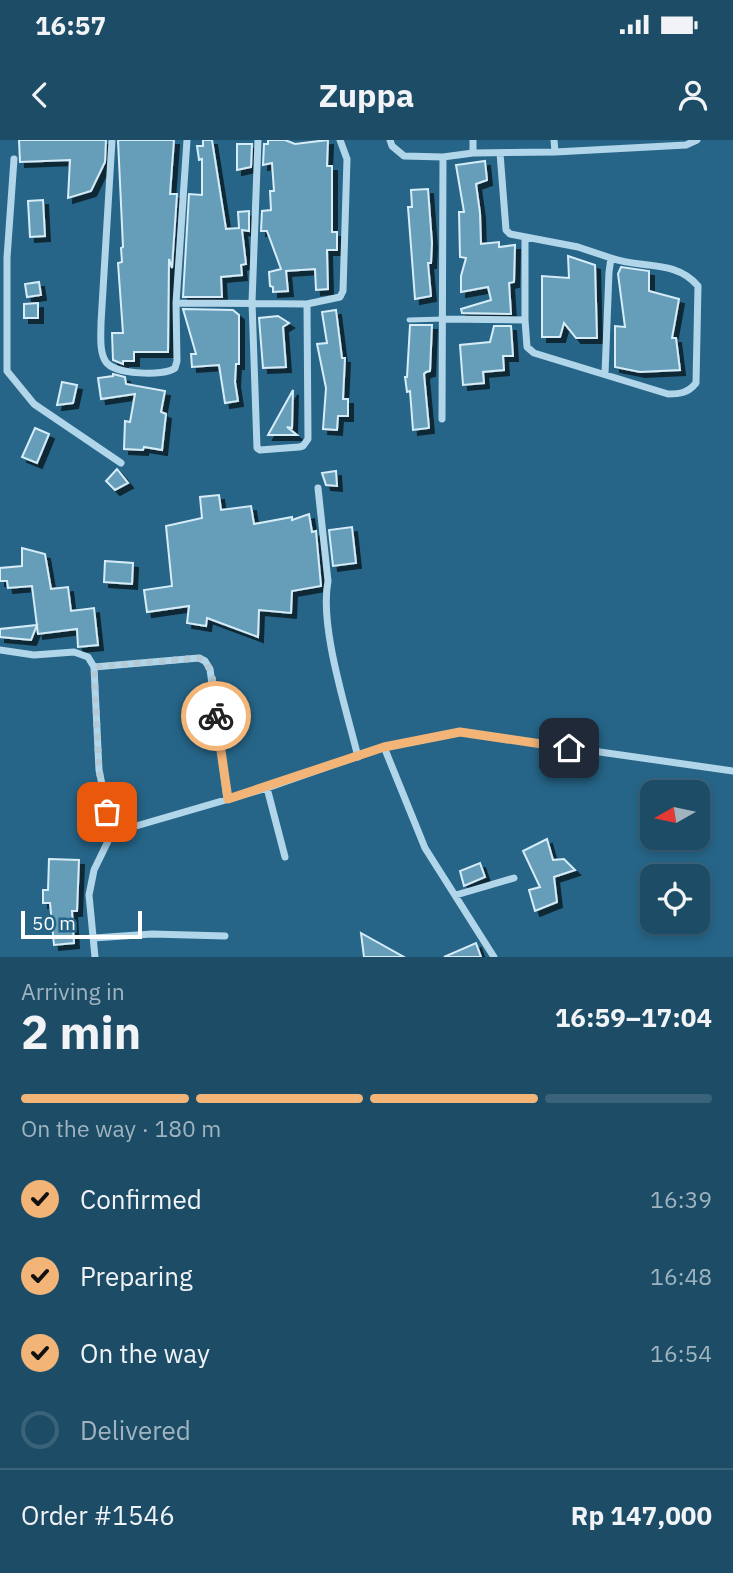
<!DOCTYPE html>
<meta charset="utf-8">
<style>
:root{--surface:#1c4c66;--page:#29566f;--text:#f1f3f6;--muted:#a0b4bf;--line:#3a637a;--accent:#f2b477}
body{margin:0;font-family:"IBM Plex Sans",sans-serif;background:var(--page);color:var(--text);height:100vh;display:flex;flex-direction:column;font-size:26px;white-space:nowrap}
*{box-sizing:border-box;margin:0}
p{font-size:23px;color:var(--muted)}
.icon{flex:none;width:38px;height:38px;fill:none;stroke:currentColor;stroke-width:2;stroke-linecap:round;stroke-linejoin:round}
.map{position:relative;height:817px;overflow:hidden}
.side{display:flex;flex-direction:column;background:var(--surface);flex:1}
.side>*{flex:none}
.needle{width:46px;rotate:261deg}
.fabs{position:absolute;left:640px;top:640px;display:grid;gap:14px}
.fabs a{display:grid;place-items:center;width:70px;height:70px;border-radius:14px;background:var(--surface);box-shadow:0 4px 10px #0003,0 0 0 2px var(--line);font-size:35px}
.scale{position:absolute;left:21px;bottom:18px;width:121px;box-sizing:border-box;padding-left:7px;border:4px solid #fff;border-top:0;font-size:19px;line-height:24px;white-space:nowrap;color:#fff;-webkit-text-stroke:5px #266588;paint-order:stroke}
.pin{position:absolute;display:grid;place-items:center;width:60px;height:60px;color:#fff;margin:-30px;border-radius:14px;box-shadow:0 4px 10px #0006}
.courier{position:absolute;display:grid;place-items:center;width:70px;height:70px;margin:-35px;border:5px solid #f2b477;border-radius:50%;background:#fff;color:#222;box-shadow:0 2px 9px #0007}
.head em{font-style:normal;font-weight:800}
.head div{display:flex;flex-direction:column-reverse}
.head{display:flex;align-items:center;justify-content:space-between;height:119px;padding:0 21px}
h1{font-size:46px;font-weight:800;line-height:52px}
.bar{display:grid;grid-template-columns:repeat(4,1fr);gap:10px 7px;align-content:center;height:84px;padding:0 21px}
.bar i{height:9px;border-radius:5px;background:var(--line)}
.bar .current{background:var(--accent)}
.bar p{grid-column:span 4}
.line{display:flex;align-items:center;gap:18px;padding:0 21px;border-top:2px solid var(--line)}
.line div{flex:1}
ol{padding:0 21px;list-style:none}
li{display:flex;align-items:center;gap:21px;height:77px}
li p{margin-inline-start:auto}
li .icon{padding:7px;border-radius:50%;background:var(--accent);color:#111;stroke-width:4}
li:last-child{color:var(--muted)}
li i{width:38px;height:38px;border:4px solid var(--line);border-radius:50%}
.status{display:flex;justify-content:space-between;align-items:center;height:49px;padding:0 35px;background:var(--surface);direction:ltr}
.status svg{height:19px;fill:currentColor}
header{display:flex;justify-content:space-between;align-items:center;height:91px;padding:0 21px;background:var(--surface);font-size:32px;font-weight:800}
.map>svg:first-child{display:block}
.building{fill:#669eba;stroke:#d6ecf7;stroke-width:2;filter:url(#shadow)}
.lines{fill:none;stroke-linecap:round;stroke-linejoin:round}
.service{stroke:#b2d6e9;stroke-width:5}
.minor{stroke:#b2d6e9;stroke-width:7}
.done{stroke:#b3c9d5;stroke-width:7;stroke-dasharray:0 12.6}
.route{stroke:#f2b477;stroke-width:9}
</style>
<div class="status"><b>16:57</b><svg viewBox="0 0 49 12"><path d="M0 12V9h3v3zM5 12V6h3v6zM10 12V3h3v9zM15 12V0h3v12zM26 1h20v11H26zM47 4h2v5h-2z"/></svg></div>
<header><svg class="icon" aria-label="back" viewBox="0 0 24 24"><path d="M15 5l-7 7 7 7"/></svg>Zuppa<svg class="icon" aria-label="person" viewBox="0 0 24 24"><circle cx="12" cy="8" r="4"/><path d="M4 21q1-7 8-7t8 7"/></svg></header>
<div class="map">
<svg width="733" height="817" viewBox="0 0 733 817">
<defs>
<filter id="shadow"><feDropShadow dx="5" dy="5" stdDeviation="0" flood-color="#0009"/></filter>
</defs>
<rect width="100%" height="100%" fill="#266588"/>
<path class="building" d="M 19,0 L 106,0 L 105,22 L 91,51 L 68,58 L 70,20 L 20,22 Z
M 118,0 L 174,0 L 170,54 L 177,54 L 172,128 L 169,119 L 168,212 L 134,212 L 134,221 L 123,221 L 123,224 L 113,220 L 112,193 L 123,193 L 118,123 L 122,122 L 121,108 L 123,107 Z
M 203,0 L 212,0 L 226,89 L 239,88 L 238,72 L 249,71 L 249,91 L 242,90 L 246,124 L 241,125 L 242,135 L 221,137 L 222,157 L 183,157 L 189,54 L 202,55 L 202,19 L 199,20 L 197,6 L 203,6 Z
M 268,0 L 285,0 L 295,4 L 328,0 L 327,26 L 332,26 L 332,92 L 337,92 L 337,110 L 327,110 L 328,149 L 316,150 L 315,129 L 286,131 L 288,151 L 273,152 L 273,147 L 270,146 L 269,132 L 281,129 L 267,91 L 261,91 L 262,71 L 271,70 L 270,51 L 274,51 L 272,23 L 263,25 L 264,4 L 268,4 Z
M 237,4 L 252,4 L 251,27 L 237,30 Z
M 485,21 L 487,40 L 476,44 L 480,73 L 481,104 L 499,102 L 499,107 L 515,105 L 514,142 L 509,143 L 511,174 L 462,173 L 461,169 L 491,160 L 488,147 L 461,152 L 461,136 L 466,118 L 460,117 L 459,72 L 464,72 L 456,25 Z
M 428,49 L 432,103 L 431,123 L 428,123 L 431,156 L 415,159 L 408,67 L 412,67 L 411,50 Z
M 43,60 L 45,96 L 30,97 L 28,61 Z
M 568,116 L 595,125 L 597,198 L 576,198 L 564,183 L 560,197 L 542,197 L 542,136 L 569,138 Z
M 621,127 L 649,131 L 649,151 L 679,159 L 672,198 L 676,198 L 680,230 L 640,232 L 615,227 L 615,186 L 625,187 L 618,134 Z
M 39,142 L 41,155 L 27,157 L 25,144 Z
M 38,163 L 38,178 L 24,178 L 24,164 Z
M 183,169 L 233,170 L 239,175 L 239,224 L 236,224 L 235,242 L 238,261 L 225,263 L 219,225 L 192,227 L 191,214 L 196,214 Z
M 336,170 L 342,218 L 345,218 L 343,259 L 348,259 L 348,276 L 338,276 L 337,290 L 323,289 L 326,248 L 317,204 L 327,203 L 322,172 Z
M 278,176 L 289,183 L 283,187 L 286,227 L 263,228 L 259,178 Z
M 410,185 L 432,185 L 430,231 L 426,232 L 424,234 L 429,288 L 413,290 L 410,251 L 407,252 L 405,237 L 407,237 Z
M 494,186 L 511,186 L 513,216 L 503,216 L 504,230 L 483,232 L 484,243 L 463,245 L 460,205 L 490,202 Z
M 113,234 L 125,237 L 126,244 L 165,251 L 161,272 L 166,274 L 162,310 L 144,307 L 143,310 L 124,309 L 125,281 L 130,282 L 135,254 L 101,259 L 98,238 L 113,236 Z
M 62,242 L 77,245 L 73,263 L 57,265 Z
M 293,250 L 292,288 L 287,287 L 297,295 L 268,295 Z
M 35,288 L 49,294 L 37,323 L 22,317 Z
M 117,329 L 128,343 L 115,350 L 106,341 Z
M 336,331 L 337,346 L 326,345 L 322,333 Z
M 219,355 L 221,370 L 251,366 L 254,384 L 292,377 L 292,380 L 309,374 L 312,392 L 316,391 L 321,446 L 292,451 L 291,473 L 259,470 L 258,497 L 207,478 L 206,486 L 187,483 L 189,466 L 147,472 L 144,450 L 172,446 L 166,386 L 202,378 L 200,357 Z
M 352,387 L 356,423 L 333,426 L 329,390 Z
M 22,408 L 45,414 L 51,449 L 68,447 L 71,471 L 94,468 L 98,505 L 78,507 L 77,489 L 38,494 L 32,446 L 8,448 L 7,441 L 0,441 L 0,428 L 22,426 Z
M 105,421 L 133,423 L 132,444 L 104,442 Z
M 37,485 L 31,500 L 0,497 L 0,489 Z
M 547,699 L 553,720 L 564,719 L 575,730 L 554,737 L 557,762 L 535,771 L 529,750 L 540,747 L 523,711 Z
M 49,719 L 79,720 L 77,771 L 72,771 L 74,803 L 54,805 L 50,763 L 43,763 L 43,750 L 48,750 Z
M 480,723 L 485,737 L 464,746 L 460,731 Z
M 361,793 L 404,817 L 364,817 Z
M 476,803 L 481,817 L 444,817 Z"/>
<g class="lines">
<path class="service" d="M 409,180 L 443,179"/>
<path class="minor" d="M 112,0 L 101,183 C 101,195 99,212 106,222 C 114,234 164,237 175,228 L 177,221 L 176,163 L 187,0
M 258,0 L 252,162 L 257,308 L 260,310 L 299,307 L 303,306 L 308,299 L 307,164
M 390,0 L 392,6 L 404,16 L 443,17 L 473,13 L 555,12 L 686,5 L 697,0
M 473,0 L 473,13
M 554,0 L 555,12
M 500,13 L 506,90 L 510,94 L 578,107 L 611,118
M 14,19 L 7,118 L 7,231 L 34,264 L 121,323
M 176,163 L 307,164 L 340,157 L 343,151 L 347,19 L 340,0
M 443,179 L 525,180 L 527,207 L 534,213 L 668,254 C 680,254 688,253 696,243 L 698,146 C 676,119 640,129 611,118 L 609,132 L 605,234
M 525,180 L 525,98
M 442,279 L 443,17
M 318,348 L 328,441 C 319,487 347,571 358,617
M 0,510 L 34,515 L 74,512 L 88,517 L 94,527 L 99,630 L 112,693 L 94,730 L 89,755 L 95,817
M 94,527 L 199,518 L 205,521 L 210,529 L 227,659
M 384,607 L 425,708 L 494,817
M 267,648 L 285,717
M 112,693 L 267,648 L 384,607 L 460,592 L 733,631
M 456,755 L 514,738
M 94,798 L 152,794 L 225,796"/>
</g>
<g class="lines">
<path class="done" d="M 107,672 L 99,630 L 94,527 L 199,518 C 217,526 214,559 216,576"/>
<path class="route" d="M 216,576 L 228,659 L 384,607 L 460,592 L 569,608"/>
</g>
</svg>
<div class="fabs">
<a><svg class="needle" viewBox="-14 -14 28 28"><path d="M0-13l5 13h-10z" fill="#e53935"/><path d="M0 13l5-13h-10z" fill="#a0b4bf"/></svg></a>
<a><svg class="icon" aria-label="locate" viewBox="0 0 24 24"><circle cx="12" cy="12" r="6"/><path d="M12 2v4M12 18v4M2 12h4M18 12h4"/></svg></a>
</div>
<div class="scale">50 m</div>
<div class="pin" style="left:107px;top:672px;background:#ea580c"><svg class="icon" aria-label="bag" viewBox="0 0 24 24"><path d="M5 8h14l-1 12H6zM9 8a3 3 0 0 1 6 0"/></svg></div>
<div class="pin" style="left:569px;top:608px;background:#1f2937"><svg class="icon" aria-label="home" viewBox="0 0 24 24"><path d="M3 11l9-7 9 7M6 9v11h12V9"/></svg></div>
<div class="courier" style="left:216px;top:576px"><svg class="icon" aria-label="bike" viewBox="0 0 24 24"><circle cx="6" cy="16" r="4"/><circle cx="18" cy="16" r="4"/><path d="M6 16l4-8h5l3 8M10 8l3 8H6M13 5h3"/></svg></div>
</div>
<section class="side">
<div class="head"><div><h1>2 min</h1><p>Arriving in</p></div><em>16:59–17:04</em></div>
<div class="bar"><i class="current"></i><i class="current"></i><i class="current"></i><i></i><p>On the way · 180 m</p></div>
<ol>
<li><svg class="icon" aria-label="check" viewBox="0 0 24 24"><path d="M5 12l5 5 9-10"/></svg>Confirmed<p>16:39</p></li>
<li><svg class="icon" aria-label="check" viewBox="0 0 24 24"><path d="M5 12l5 5 9-10"/></svg>Preparing<p>16:48</p></li>
<li><svg class="icon" aria-label="check" viewBox="0 0 24 24"><path d="M5 12l5 5 9-10"/></svg>On the way<p>16:54</p></li>
<li><i></i>Delivered</li>
</ol>
<div class="line" style="height:91px"><div>Order #1546</div><b>Rp 147,000</b></div>
</section>
